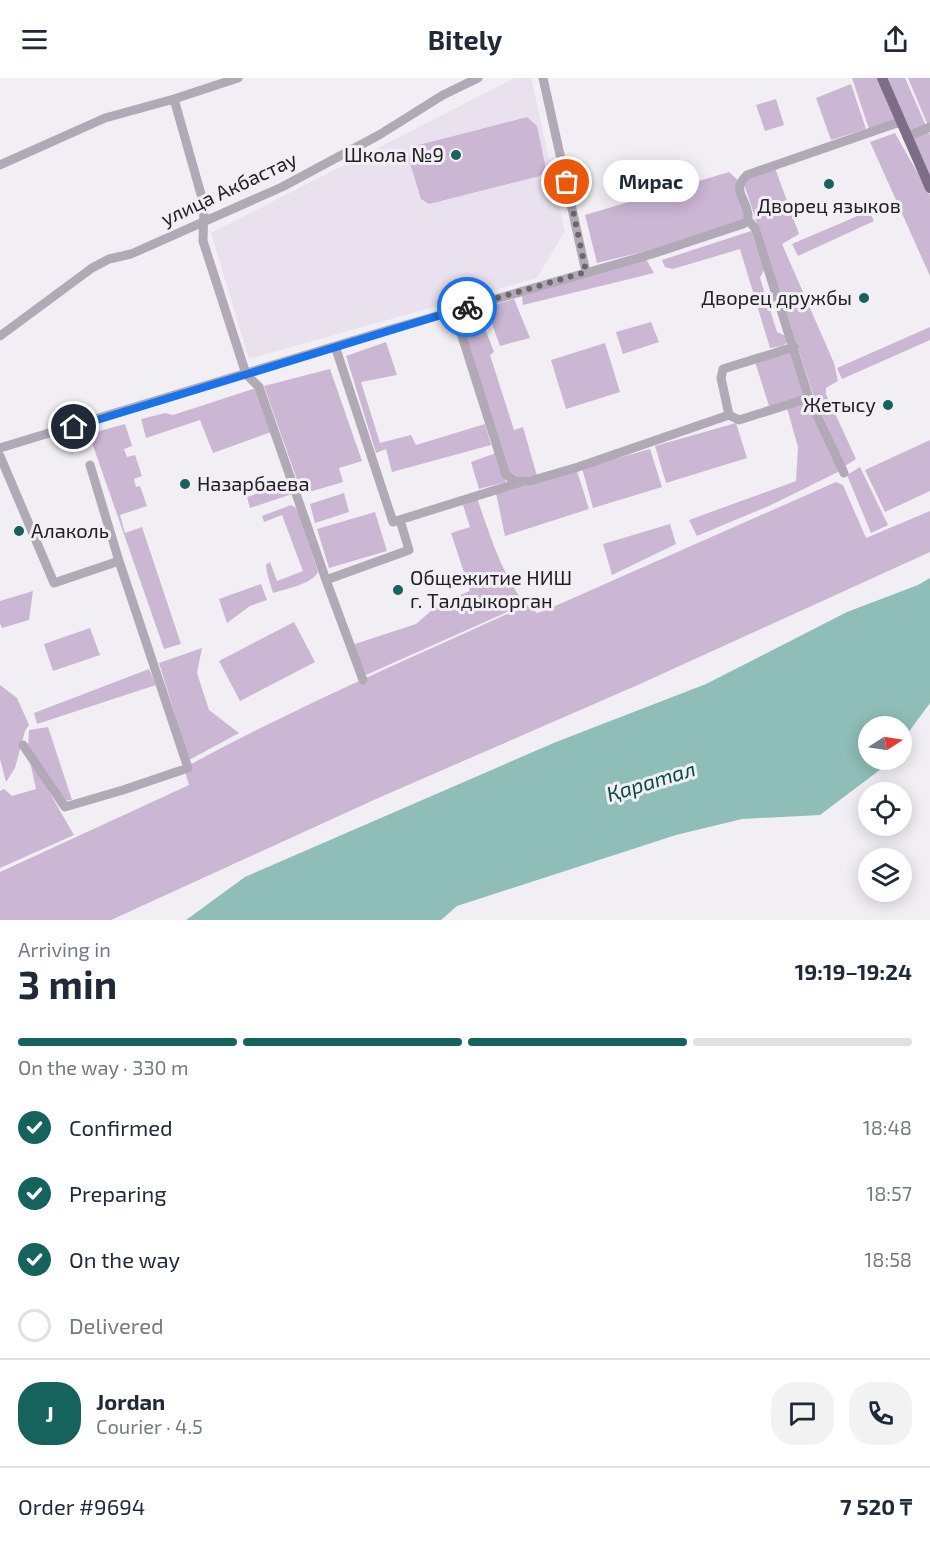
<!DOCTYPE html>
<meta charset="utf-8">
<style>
:root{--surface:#fff;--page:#f2f2f3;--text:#1f2937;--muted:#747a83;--line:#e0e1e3;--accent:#16635d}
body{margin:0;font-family:"Exo 2",sans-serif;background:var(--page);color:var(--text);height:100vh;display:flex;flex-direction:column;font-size:22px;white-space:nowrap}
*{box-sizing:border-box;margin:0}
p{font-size:20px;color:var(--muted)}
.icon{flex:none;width:33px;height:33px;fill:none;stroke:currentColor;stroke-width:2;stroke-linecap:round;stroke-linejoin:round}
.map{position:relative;height:842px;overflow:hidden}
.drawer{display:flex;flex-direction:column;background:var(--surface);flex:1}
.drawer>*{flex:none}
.needle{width:39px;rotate:78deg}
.controls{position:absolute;left:858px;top:638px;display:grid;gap:12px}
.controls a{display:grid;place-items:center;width:54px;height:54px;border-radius:50%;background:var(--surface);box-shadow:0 3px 15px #0003;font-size:30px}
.pin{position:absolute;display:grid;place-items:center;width:51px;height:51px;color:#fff;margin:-26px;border:3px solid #fff;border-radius:50%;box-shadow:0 2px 6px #0007}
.courier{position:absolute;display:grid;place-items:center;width:60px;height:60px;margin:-30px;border:4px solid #1a73e8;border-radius:50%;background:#fff;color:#222;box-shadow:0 2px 8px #0007}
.bubble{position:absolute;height:42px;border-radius:21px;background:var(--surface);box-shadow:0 3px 15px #0003;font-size:20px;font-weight:700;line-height:42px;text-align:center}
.overview em{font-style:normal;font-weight:700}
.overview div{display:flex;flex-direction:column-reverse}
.overview{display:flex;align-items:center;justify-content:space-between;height:102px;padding:0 18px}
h1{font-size:39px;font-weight:700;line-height:45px}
.bar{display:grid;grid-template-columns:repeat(4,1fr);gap:9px 6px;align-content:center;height:72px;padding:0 18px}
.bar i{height:8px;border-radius:4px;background:var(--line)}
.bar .current{background:var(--accent)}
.bar p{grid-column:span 4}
.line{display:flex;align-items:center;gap:15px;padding:0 18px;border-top:2px solid var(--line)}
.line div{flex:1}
.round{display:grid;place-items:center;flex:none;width:63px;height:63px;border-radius:24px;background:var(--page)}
ol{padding:0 18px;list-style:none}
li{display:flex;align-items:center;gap:18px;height:66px}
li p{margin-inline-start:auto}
li .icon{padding:6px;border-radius:50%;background:var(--accent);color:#fff;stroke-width:4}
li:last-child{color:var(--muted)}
li i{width:33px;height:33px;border:3px solid var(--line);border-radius:50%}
header{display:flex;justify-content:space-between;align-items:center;height:78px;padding:0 18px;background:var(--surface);font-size:27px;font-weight:700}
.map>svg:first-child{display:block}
.built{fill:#e9e1ed}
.green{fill:#cbb6d4}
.water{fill:#8fbdb7}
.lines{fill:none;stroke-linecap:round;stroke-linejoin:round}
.minor{stroke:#b2a9b7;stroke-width:9}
.major{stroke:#7e6d86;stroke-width:10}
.done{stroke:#6a686c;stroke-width:6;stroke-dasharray:0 10.8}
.route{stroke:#1a73e8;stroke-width:8}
.poi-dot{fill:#16635d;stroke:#f2eff4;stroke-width:2}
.labels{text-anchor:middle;stroke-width:6;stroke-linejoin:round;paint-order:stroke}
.poi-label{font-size:20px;fill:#212022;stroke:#f2eff4;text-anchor:end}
.street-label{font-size:20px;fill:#212022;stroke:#f2eff4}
.water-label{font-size:21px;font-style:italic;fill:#064c47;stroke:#f2eff4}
</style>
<header><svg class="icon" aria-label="menu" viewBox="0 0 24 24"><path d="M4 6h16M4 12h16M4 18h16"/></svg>Bitely<svg class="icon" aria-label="share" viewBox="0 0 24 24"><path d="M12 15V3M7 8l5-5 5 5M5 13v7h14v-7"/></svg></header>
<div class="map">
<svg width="930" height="842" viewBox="0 0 930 842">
<rect width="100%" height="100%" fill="#f2eff4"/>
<path class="built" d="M 515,0 L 531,0 L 565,153 L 537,200 L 249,281 L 211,155 Z"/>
<path class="green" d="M 852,0 L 880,0 L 900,44 L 870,54 Z
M 885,0 L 905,0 L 930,57 L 930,102 Z
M 908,0 L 930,0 L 930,49 L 929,50 Z
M 851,6 L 866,51 L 831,62 L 816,20 Z
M 776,21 L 784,47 L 765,53 L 756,27 Z
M 527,39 L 537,48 L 546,91 L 540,98 L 429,126 L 421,121 L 409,82 L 411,69 Z
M 895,55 L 930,117 L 930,198 L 870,64 Z
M 775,90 L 799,156 L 782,166 L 834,285 L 838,303 L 826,310 L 826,316 L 856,381 L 845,388 L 814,319 L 744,106 L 753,97 Z
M 729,94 L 740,104 L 748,142 L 696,161 L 597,185 L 585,137 Z
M 869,133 L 874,143 L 798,178 L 792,166 Z
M 751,153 L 764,192 L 760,200 L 777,254 L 788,259 L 788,264 L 783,268 L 770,270 L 740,171 L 673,191 L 665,189 L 662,182 Z
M 646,181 L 654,195 L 523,227 L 522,218 Z
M 514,221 L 530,260 L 500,268 L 486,229 Z
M 478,232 L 494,274 L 490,277 L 514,352 L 523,349 L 537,398 L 519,399 L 507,393 L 458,238 Z
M 651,244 L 659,264 L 623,276 L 616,254 Z
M 930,249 L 930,262 L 842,301 L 837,290 Z
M 386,264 L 397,297 L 361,304 L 380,365 L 411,357 L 416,367 L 485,346 L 491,367 L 392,394 L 386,371 L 376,375 L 346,278 Z
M 605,265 L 620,314 L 566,331 L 551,282 Z
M 791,273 L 805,317 L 769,328 L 755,284 Z
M 330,291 L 362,383 L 339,390 L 343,404 L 302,416 L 264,308 Z
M 256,310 L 271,354 L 213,375 L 200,342 L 146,360 L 141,341 L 165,335 L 173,337 Z
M 807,325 L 840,393 L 771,427 L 697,458 L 689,442 L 796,403 L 798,369 L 787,330 Z
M 736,345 L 747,380 L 666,405 L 655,368 Z
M 125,346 L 132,368 L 124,371 L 127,379 L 135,377 L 142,398 L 134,401 L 136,409 L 140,408 L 147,428 L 120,437 L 125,455 L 142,449 L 181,566 L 164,571 L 89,356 Z
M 930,362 L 930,413 L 885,434 L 865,392 Z
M 650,371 L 662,409 L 593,430 L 582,390 Z
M 496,375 L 506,404 L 479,411 L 471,384 Z
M 860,389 L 888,447 L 871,455 L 847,397 Z
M 577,393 L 589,431 L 505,458 L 496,415 Z
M 836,404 L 843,407 L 866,460 L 930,433 L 930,474 L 640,606 L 376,721 L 111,842 L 0,842 L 0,794 L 189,707 L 184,690 C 286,634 393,588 498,540 L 528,527 L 537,535 L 546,532 Z
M 288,405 L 292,416 L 250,430 L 247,419 Z
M 344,415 L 349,434 L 315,445 L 310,426 Z
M 477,420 C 490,457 501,495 525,526 L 366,597 L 352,567 L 416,546 L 439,526 L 470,513 L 451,455 L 470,449 L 463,427 Z
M 291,427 L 295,429 L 299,436 L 318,494 C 312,506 286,511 273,515 L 267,495 L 266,487 L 270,484 L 277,503 L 303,493 L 282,437 L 264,444 L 262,438 Z
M 375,434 L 387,473 L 329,490 L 317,451 Z
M 670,446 L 676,466 L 612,497 L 603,466 Z
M 261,506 L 267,522 L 250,528 L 227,545 L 219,521 Z
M 33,513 L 29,542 L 2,550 L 0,545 L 0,523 Z
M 294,544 L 315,584 L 240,623 L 219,583 Z
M 90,550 L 100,577 L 53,593 L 44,566 Z
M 202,570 L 197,595 L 209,632 L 239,655 L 189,682 L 159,585 Z
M 149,591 L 156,607 L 37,646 L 34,635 Z
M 0,607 L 17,620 L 29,647 L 25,653 L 15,690 L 6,704 L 0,681 Z
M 48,649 L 72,722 L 63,723 L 28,670 L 29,652 Z
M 29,679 L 74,757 L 0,790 L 0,713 L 4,711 L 12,718 L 36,711 Z"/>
<path class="water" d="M 930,500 L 930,625 L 902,663 L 902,648 L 868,648 L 868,681 L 888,681 L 881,691 L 820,737 L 742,741 L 676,757 L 457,828 L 441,842 L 186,842 L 245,799 L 556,664 L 706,606 L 847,534 L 918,507 Z"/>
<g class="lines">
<path class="minor" d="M 543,0 L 586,194
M 174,21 L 204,127 L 203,163 L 246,296 L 259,309 L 326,502 L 363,602
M 907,59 L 930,49
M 0,87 L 105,40 L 174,21 L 238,0
M 454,233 L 506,397 L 516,403 L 530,403 L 578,389 L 729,337 L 739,342 L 809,320 L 755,150 L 748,142
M 0,258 L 92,190 L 109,181 L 131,176 L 282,109 L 379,57 L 443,17 L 478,0
M 335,268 L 393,444 L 521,404
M 809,320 L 844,395
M 729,337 L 721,300 L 723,291 L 794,269
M 0,370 L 388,252 L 652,176 L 743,146 L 748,142 C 750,122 729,114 747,97 L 900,44
M 0,378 L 54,505 L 119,483 L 188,690 L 123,712 L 65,729 L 23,667
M 90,387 L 119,483
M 326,502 L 409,472 L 400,442"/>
<path class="major" d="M 882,0 L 930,110"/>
</g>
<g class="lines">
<path class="done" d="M 467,229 L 586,194 L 567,104"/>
<path class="route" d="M 74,349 L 467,229"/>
</g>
<g class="poi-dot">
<circle cx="456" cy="77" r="6"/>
<circle cx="829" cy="106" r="6"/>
<circle cx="864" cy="220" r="6"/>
<circle cx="888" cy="327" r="6"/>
<circle cx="185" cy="406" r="6"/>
<circle cx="19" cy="453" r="6"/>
<circle cx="398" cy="512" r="6"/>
</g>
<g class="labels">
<g class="poi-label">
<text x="444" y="84">Школа №9</text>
<text x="829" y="135" text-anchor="middle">Дворец языков</text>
<text x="852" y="227">Дворец дружбы</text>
<text x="876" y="334">Жетысу</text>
<text x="197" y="413" text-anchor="start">Назарбаева</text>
<text x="31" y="460" text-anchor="start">Алаколь</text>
<text x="410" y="507" text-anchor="start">Общежитие НИШ<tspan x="410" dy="23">г. Талдыкорган</tspan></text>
</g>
<g class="street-label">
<text transform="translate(229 111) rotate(-25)" y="7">улица Акбастау</text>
</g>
<g class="water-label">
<text transform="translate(651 704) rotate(-17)" y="7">Қаратал</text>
</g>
</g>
</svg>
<div class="controls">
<a><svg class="needle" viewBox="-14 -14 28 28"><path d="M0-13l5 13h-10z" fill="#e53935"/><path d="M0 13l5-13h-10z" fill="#747a83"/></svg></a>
<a><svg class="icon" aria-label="locate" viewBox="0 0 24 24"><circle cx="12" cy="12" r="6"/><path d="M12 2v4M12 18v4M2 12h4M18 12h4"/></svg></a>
<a><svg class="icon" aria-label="layers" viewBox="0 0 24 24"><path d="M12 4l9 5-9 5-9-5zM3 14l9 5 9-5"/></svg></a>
</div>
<div class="pin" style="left:567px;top:104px;background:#ea580c"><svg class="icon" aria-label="bag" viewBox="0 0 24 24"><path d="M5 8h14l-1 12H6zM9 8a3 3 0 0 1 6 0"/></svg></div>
<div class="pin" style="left:74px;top:349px;background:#1f2937"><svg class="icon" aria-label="home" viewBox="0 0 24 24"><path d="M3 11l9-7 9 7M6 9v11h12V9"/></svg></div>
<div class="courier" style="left:467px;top:229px"><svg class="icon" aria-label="bike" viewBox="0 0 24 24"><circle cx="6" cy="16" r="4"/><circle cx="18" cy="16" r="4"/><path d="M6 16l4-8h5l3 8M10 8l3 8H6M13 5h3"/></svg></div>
<div class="bubble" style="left:603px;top:82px;width:96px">Мирас</div>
</div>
<section class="drawer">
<div class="overview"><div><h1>3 min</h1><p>Arriving in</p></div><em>19:19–19:24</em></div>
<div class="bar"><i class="current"></i><i class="current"></i><i class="current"></i><i></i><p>On the way · 330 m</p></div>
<ol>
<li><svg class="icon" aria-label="check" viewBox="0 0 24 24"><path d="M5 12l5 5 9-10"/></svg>Confirmed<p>18:48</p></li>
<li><svg class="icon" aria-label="check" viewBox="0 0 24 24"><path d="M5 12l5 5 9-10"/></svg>Preparing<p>18:57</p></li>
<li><svg class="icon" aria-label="check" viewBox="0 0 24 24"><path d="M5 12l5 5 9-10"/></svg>On the way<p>18:58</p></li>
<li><i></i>Delivered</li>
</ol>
<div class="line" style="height:108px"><b class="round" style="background:var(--accent);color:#fff">J</b><div><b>Jordan</b><p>Courier · 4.5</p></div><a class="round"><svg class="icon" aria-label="chat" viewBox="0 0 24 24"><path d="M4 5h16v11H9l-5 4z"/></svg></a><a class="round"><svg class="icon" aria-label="phone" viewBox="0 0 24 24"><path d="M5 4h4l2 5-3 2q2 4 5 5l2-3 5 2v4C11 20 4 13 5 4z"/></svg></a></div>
<div class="line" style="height:78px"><div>Order #9694</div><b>7 520 ₸</b></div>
</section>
